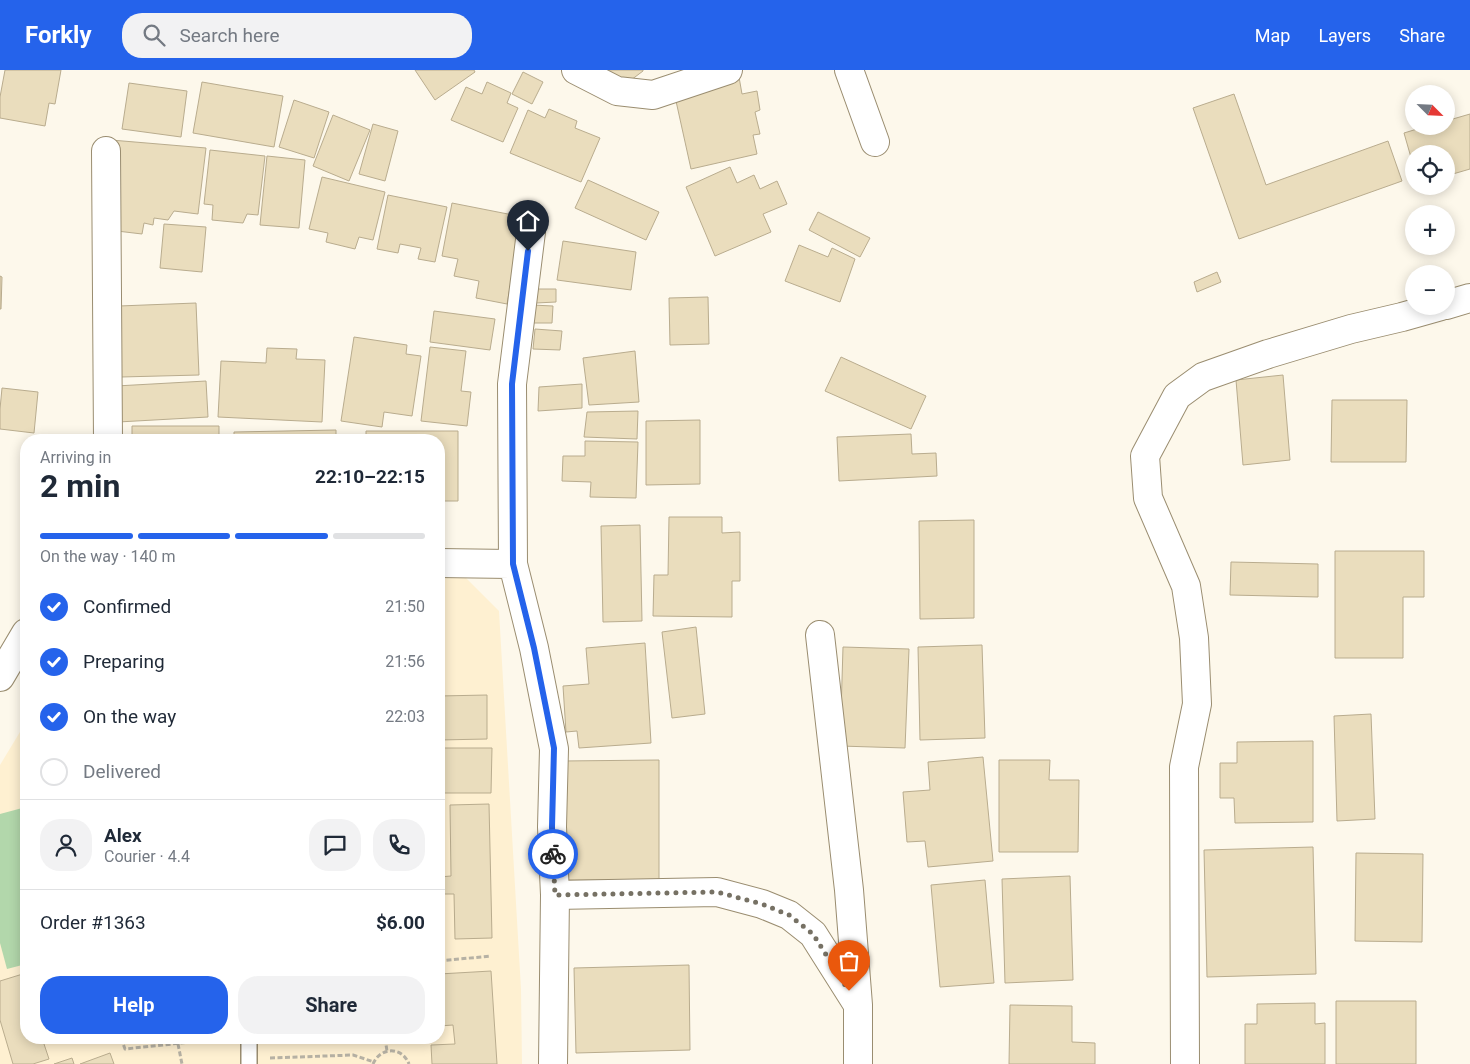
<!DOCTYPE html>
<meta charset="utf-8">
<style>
:root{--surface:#fff;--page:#f2f2f3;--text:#1f2937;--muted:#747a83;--line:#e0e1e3;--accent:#2563eb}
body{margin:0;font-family:Roboto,sans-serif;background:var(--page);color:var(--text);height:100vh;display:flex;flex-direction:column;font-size:19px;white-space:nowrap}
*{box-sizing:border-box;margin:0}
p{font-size:16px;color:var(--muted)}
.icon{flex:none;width:28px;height:28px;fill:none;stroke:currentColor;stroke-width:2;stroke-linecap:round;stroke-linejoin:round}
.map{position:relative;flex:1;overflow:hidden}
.drawer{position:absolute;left:20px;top:364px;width:425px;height:610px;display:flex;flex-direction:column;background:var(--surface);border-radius:20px;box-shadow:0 2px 12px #0003}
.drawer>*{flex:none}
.needle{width:32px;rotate:114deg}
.fabs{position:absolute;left:1405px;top:15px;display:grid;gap:10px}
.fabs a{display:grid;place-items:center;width:50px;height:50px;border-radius:50%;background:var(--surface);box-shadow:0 2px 12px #0003;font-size:25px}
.pin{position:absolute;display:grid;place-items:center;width:42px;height:42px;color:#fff;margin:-51px -21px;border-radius:50% 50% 50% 0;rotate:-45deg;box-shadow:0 0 5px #0007}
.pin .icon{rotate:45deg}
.courier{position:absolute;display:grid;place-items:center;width:50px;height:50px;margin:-25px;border:4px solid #2563eb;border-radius:50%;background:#fff;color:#222;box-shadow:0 1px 6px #0007}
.head em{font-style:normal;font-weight:700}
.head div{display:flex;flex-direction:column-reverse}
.head{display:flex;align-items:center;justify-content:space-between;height:85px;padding:0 20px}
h1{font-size:32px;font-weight:700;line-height:38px}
.bar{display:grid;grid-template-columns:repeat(4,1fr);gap:8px 5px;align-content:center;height:60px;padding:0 20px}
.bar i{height:6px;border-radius:4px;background:var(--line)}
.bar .selected{background:var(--accent)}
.bar p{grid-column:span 4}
.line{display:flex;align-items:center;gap:12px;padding:0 20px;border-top:1px solid var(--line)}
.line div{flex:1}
.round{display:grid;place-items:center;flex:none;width:52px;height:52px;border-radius:20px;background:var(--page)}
ol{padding:0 20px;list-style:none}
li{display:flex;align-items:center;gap:15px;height:55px}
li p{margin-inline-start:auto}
li .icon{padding:5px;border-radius:50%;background:var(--accent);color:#fff;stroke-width:4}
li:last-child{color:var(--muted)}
li i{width:28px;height:28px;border:2px solid var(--line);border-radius:50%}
.button{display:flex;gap:10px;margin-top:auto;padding:10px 20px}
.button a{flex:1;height:58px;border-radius:20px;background:var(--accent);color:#fff;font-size:20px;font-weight:700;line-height:58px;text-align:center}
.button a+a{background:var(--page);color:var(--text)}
header{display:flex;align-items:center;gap:30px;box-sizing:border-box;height:70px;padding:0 25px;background:var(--accent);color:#fff}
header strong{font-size:24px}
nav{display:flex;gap:28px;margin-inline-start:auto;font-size:18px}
.search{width:350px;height:45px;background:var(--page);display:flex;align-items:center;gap:12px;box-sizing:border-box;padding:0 18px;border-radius:20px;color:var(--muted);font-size:19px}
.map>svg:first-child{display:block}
.built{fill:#fef0d1}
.green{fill:#b2d7ab}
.building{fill:#eaddbd;stroke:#b9ac8e}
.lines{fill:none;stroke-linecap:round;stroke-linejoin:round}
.lane-casing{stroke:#9a8d70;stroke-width:18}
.street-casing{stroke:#9a8d70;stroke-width:30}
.path{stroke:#b6b1a4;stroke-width:3;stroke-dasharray:5 2.5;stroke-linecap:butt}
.lane{stroke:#fff;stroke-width:15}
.street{stroke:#fff;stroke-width:28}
.done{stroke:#767164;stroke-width:5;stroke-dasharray:0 9}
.route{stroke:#2563eb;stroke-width:6}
</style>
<header>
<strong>Forkly</strong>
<div class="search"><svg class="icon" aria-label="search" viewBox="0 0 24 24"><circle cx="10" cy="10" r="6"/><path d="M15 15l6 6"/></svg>Search here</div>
<nav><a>Map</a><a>Layers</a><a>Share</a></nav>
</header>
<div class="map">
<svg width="1470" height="994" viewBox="0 0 1470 994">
<rect width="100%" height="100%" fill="#fdf8eb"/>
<path class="built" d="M 460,502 L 499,541 L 521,919 L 522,994 L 0,994 L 0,695 L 26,652 L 26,968 L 439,968 L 439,503 Z"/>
<path class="green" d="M 26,737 L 26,894 L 7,899 L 0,873 L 0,744 Z"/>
<path class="building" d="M 5,0 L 61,0 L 55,34 L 49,33 L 45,56 L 0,48 L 0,27 Z
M 415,0 L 474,0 L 475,2 L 435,30 Z
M 606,0 L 643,0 L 643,1 L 619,19 Z
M 523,2 L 543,12 L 532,34 L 512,24 Z
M 739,7 L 742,24 L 757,21 L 760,40 L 755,42 L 760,64 L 753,65 L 757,84 L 691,99 L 674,22 Z
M 202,12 L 283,26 L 274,77 L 193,63 Z
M 487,12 L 511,23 L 507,33 L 518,38 L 503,72 L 451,50 L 466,17 L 482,24 Z
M 129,13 L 187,21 L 181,67 L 122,59 Z
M 1234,24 L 1266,115 L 1388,71 L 1402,111 L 1239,169 L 1193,38 Z
M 294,30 L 329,42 L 314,88 L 279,77 Z
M 549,39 L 577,51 L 575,58 L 600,68 L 581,112 L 510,83 L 528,40 L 545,48 Z
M 1470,44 L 1470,99 L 1446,106 L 1446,84 L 1414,84 L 1414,98 L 1404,63 L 1427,56 L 1446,56 L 1446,51 Z
M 333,45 L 370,60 L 349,111 L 313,96 Z
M 373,54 L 398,61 L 385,111 L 359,104 Z
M 111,70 L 206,78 L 198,144 L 174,141 L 168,150 L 154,148 L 153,155 L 144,153 L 142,164 L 117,161 Z
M 210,80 L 265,86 L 258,145 L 247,144 L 243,153 L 212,150 L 213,135 L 204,134 Z
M 267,86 L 305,90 L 299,158 L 260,155 Z
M 730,97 L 737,113 L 754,105 L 760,119 L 777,111 L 787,134 L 763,144 L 771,162 L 715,186 L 686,117 Z
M 322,107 L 385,122 L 373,170 L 359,167 L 355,179 L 326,172 L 328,163 L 309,159 Z
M 588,110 L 659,142 L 646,170 L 575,138 Z
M 388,125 L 447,137 L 435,192 L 418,189 L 421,178 L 400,174 L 398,183 L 377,179 Z
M 452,133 L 523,147 L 507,234 L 476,228 L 479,211 L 454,206 L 458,189 L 442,186 Z
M 818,142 L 870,168 L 860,187 L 809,160 Z
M 164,154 L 206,157 L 202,202 L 160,198 Z
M 563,171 L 636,182 L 631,220 L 557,210 Z
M 799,175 L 828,187 L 832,178 L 855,189 L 840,232 L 785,211 Z
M 1217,202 L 1221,212 L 1197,222 L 1194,212 Z
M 0,206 L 2,207 L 1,239 L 0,239 Z
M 536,219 L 556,219 L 556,232 L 536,233 Z
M 708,227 L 709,274 L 670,275 L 669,228 Z
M 196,233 L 199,305 L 121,307 L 119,236 Z
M 532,235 L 553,236 L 552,253 L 531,253 Z
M 434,241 L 495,249 L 490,280 L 430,272 Z
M 535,259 L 562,261 L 560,280 L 533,279 Z
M 354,267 L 407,275 L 406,284 L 421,286 L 412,346 L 384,342 L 382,357 L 341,351 Z
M 430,277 L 466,281 L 461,321 L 471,322 L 467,356 L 421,351 Z
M 267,278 L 297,279 L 296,289 L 325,290 L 322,352 L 218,347 L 221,291 L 266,293 Z
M 635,281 L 639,332 L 589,335 L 583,288 Z
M 841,287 L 926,326 L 911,359 L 825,321 Z
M 1283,305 L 1290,390 L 1243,395 L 1236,310 Z
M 206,311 L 208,347 L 118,352 L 116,316 Z
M 582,314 L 582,338 L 538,341 L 539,317 Z
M 2,318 L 38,322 L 34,363 L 0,359 L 0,339 Z
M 1332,330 L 1407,330 L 1406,392 L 1331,392 Z
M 638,341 L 637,369 L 584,367 L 587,342 Z
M 700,350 L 700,414 L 646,415 L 646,351 Z
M 132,356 L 219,356 L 219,370 L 132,370 Z
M 336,360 L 336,370 L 234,370 L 234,362 Z
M 366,361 L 458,361 L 458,431 L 439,431 L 439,370 L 366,370 Z
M 911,364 L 912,384 L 936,383 L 937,406 L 839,411 L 837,367 Z
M 585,371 L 638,372 L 636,428 L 590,427 L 591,412 L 562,411 L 563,386 L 585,386 Z
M 669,447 L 722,447 L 722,463 L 740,462 L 740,511 L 732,511 L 732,547 L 653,546 L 654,505 L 668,505 Z
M 974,450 L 974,548 L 920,549 L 919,451 Z
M 640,455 L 642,551 L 603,552 L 601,456 Z
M 1335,481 L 1424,481 L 1424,527 L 1403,527 L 1403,588 L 1335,588 Z
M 1231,492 L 1318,494 L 1318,527 L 1230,525 Z
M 696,557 L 705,644 L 672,648 L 662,562 Z
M 645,573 L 651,673 L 579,678 L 577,661 L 566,662 L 563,616 L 589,614 L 586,578 Z
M 982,575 L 985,668 L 920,670 L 918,577 Z
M 843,577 L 909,579 L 905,678 L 840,676 Z
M 487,625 L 487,669 L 439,670 L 439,626 Z
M 1371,644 L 1375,749 L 1337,751 L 1334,646 Z
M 1313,671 L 1313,752 L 1235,753 L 1234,728 L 1220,728 L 1220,693 L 1237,693 L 1237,672 Z
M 439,678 L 492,678 L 491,723 L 439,723 Z
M 983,687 L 993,791 L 928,797 L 925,771 L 907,772 L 903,722 L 930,720 L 928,692 Z
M 659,690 L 659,810 L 561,810 L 562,691 Z
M 999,690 L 1050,690 L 1049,710 L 1079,710 L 1078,782 L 999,782 Z
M 489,734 L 492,868 L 455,869 L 454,824 L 439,824 L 439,807 L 451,806 L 450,735 Z
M 1313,777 L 1316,904 L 1207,907 L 1204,780 Z
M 1356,783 L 1423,784 L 1422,872 L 1355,871 Z
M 1070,806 L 1073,910 L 1005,913 L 1002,809 Z
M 985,810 L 994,913 L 940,917 L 931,815 Z
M 689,895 L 690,980 L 576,983 L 574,898 Z
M 491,901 L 497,994 L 432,994 L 431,975 L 455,974 L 453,955 L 439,956 L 439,904 Z
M 26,903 L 26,968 L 42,968 L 49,989 L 33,994 L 13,994 L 0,950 L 0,911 Z
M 1336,931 L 1416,931 L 1416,994 L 1336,994 Z
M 1315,933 L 1315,954 L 1325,953 L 1325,994 L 1245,994 L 1245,954 L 1257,954 L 1257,934 Z
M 1010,935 L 1072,936 L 1072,972 L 1095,973 L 1095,994 L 1009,994 Z
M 110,983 L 114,994 L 80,994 Z
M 72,988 L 74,994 L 54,994 Z"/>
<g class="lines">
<g class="lane-casing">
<path id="lane" d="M 249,968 L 249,994"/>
</g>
<g class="street-casing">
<path id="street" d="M 576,0 L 617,21 L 653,25 L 728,0
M 849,0 L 875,72
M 106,81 L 108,370
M 531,162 L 512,314 L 513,494 L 534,578 L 554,679 L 552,757 L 555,825 L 553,994
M 1446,235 L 1470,228
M 439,493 L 513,494
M 820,565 L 849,820 L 858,935 L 858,994
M 0,607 L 26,563
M 555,825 L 717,822 L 762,834 L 789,845 L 813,864 L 856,932
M 1185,994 L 1184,697 L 1197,634 L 1194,568 L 1186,516 L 1148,428 L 1145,386 L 1177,326 L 1203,307 L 1268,284 L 1351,259 L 1402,247 L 1441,236"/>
</g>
<path class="path" d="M 439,891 L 491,886
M 121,968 L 125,979 L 228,968
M 385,968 L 387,981
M 178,974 L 182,994
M 270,988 L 353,985 L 374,992
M 373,994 C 380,977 402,976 409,994"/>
<use href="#lane" class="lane"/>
<use href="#street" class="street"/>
</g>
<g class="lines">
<path class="done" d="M 553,784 L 555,825 L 717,822 L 762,834 L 789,845 L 813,864 L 849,921"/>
<path class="route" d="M 528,181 L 512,314 L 513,494 L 534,578 L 554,678 L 552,757 L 553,784"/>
</g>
</svg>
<div class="fabs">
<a><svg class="needle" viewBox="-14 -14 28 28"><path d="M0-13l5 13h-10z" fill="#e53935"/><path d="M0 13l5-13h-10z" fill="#747a83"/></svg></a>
<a><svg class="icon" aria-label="locate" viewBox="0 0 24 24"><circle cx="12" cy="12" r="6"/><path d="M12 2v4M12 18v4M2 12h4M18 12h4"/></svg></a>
<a>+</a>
<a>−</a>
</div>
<div class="pin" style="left:849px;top:921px;background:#ea580c"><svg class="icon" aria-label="bag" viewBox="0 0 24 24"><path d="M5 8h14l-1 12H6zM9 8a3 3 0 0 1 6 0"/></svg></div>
<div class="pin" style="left:528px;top:181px;background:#1f2937"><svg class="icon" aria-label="home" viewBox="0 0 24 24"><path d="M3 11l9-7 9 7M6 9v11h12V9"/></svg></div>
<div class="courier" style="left:553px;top:784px"><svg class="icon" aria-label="bike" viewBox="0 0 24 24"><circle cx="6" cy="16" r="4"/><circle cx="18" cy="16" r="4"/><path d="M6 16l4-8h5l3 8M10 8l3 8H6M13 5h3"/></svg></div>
<section class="drawer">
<div class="head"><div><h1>2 min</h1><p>Arriving in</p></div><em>22:10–22:15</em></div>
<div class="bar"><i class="selected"></i><i class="selected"></i><i class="selected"></i><i></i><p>On the way · 140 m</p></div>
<ol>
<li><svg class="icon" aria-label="check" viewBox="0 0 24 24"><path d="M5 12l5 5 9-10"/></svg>Confirmed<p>21:50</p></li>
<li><svg class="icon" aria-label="check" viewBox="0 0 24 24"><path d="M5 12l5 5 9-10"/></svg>Preparing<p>21:56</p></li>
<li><svg class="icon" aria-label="check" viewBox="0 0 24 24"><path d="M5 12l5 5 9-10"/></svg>On the way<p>22:03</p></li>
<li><i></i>Delivered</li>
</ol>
<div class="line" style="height:90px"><a class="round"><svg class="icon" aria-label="person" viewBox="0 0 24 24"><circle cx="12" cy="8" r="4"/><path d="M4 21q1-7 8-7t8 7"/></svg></a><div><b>Alex</b><p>Courier · 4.4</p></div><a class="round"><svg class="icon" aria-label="chat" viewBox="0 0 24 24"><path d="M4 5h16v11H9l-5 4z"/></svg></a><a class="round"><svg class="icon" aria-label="phone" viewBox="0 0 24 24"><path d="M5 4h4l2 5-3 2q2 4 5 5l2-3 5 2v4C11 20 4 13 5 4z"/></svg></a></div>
<div class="line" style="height:65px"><div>Order #1363</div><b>$6.00</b></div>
<div class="button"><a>Help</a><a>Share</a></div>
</section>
</div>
